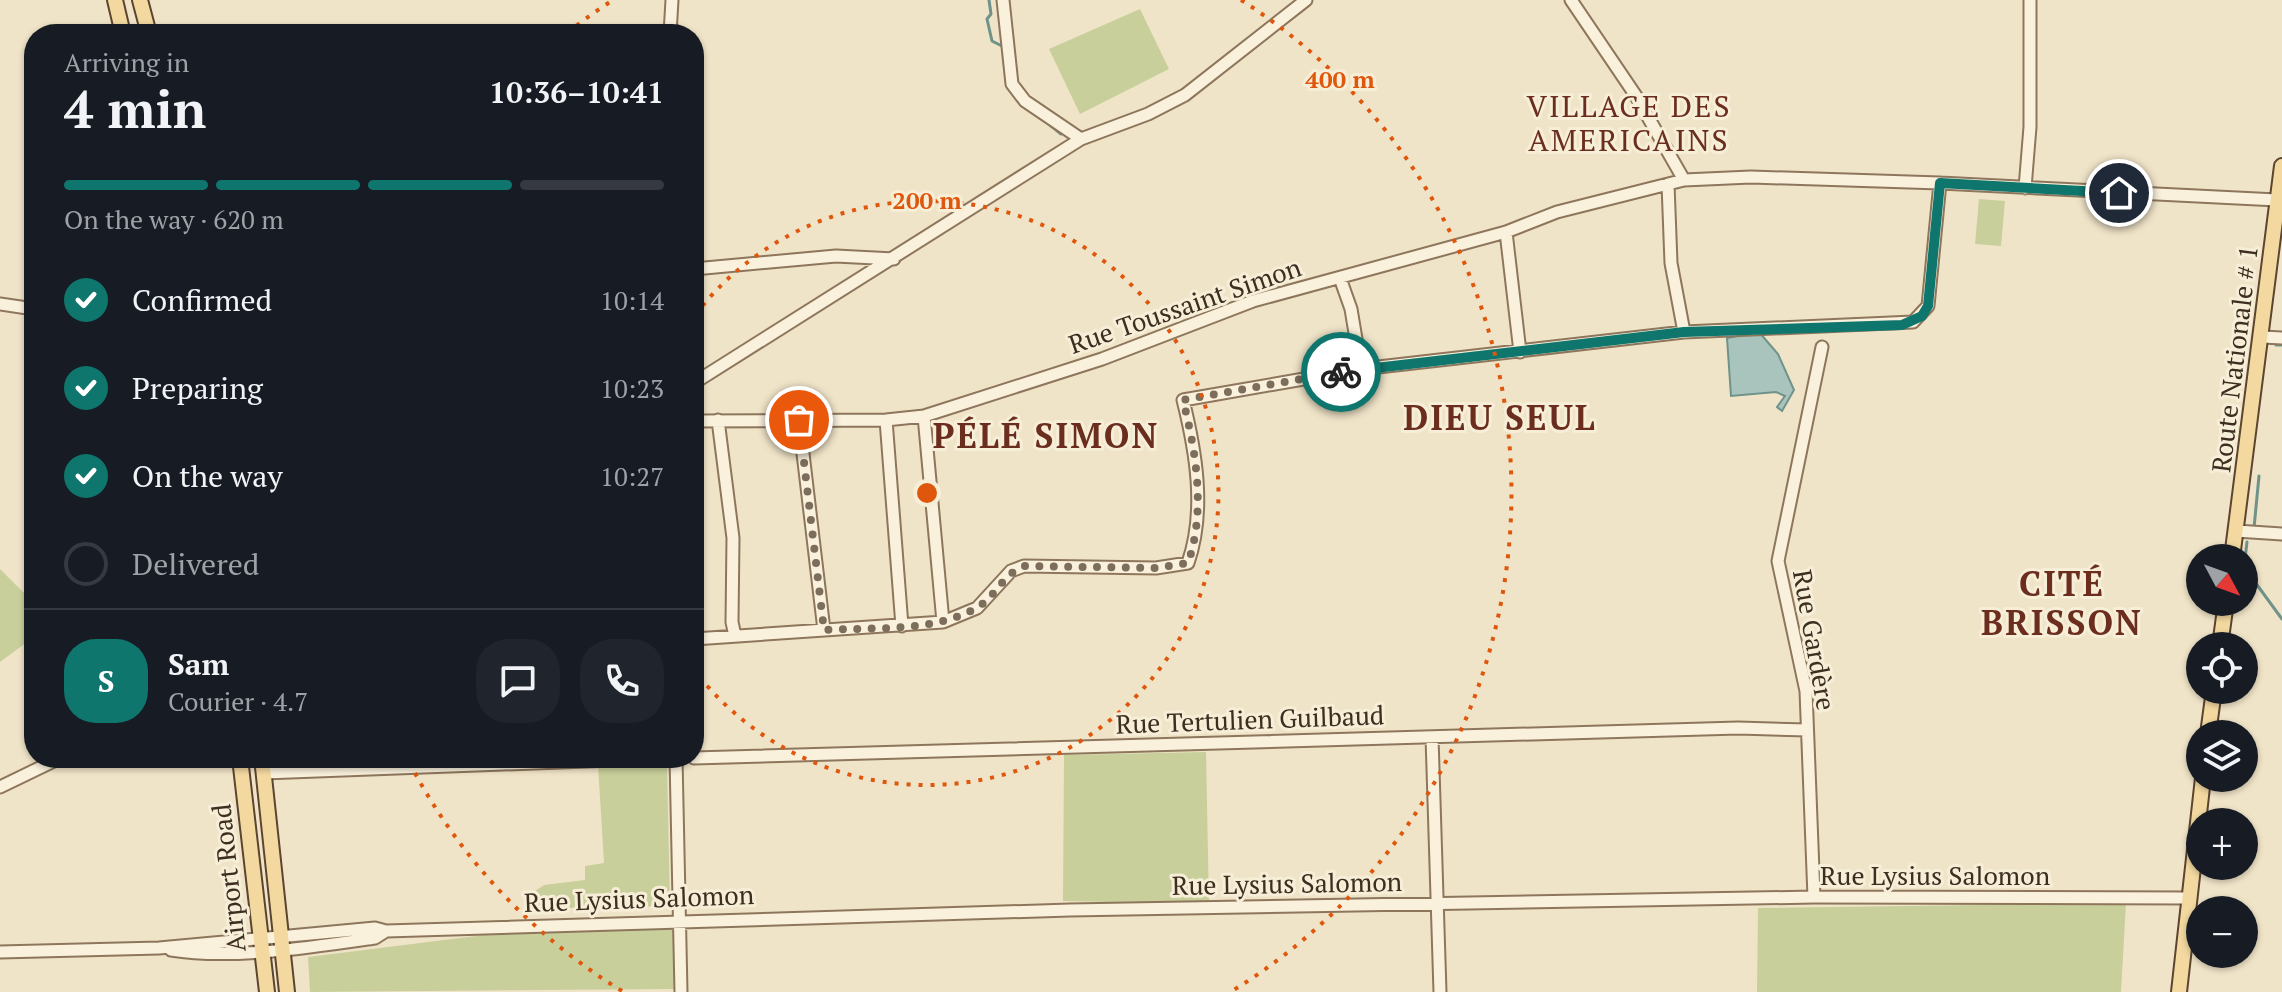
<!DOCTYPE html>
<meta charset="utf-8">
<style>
:root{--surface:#171b24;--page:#20242c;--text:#f1f3f6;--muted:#9ea1a6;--line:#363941;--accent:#0f766e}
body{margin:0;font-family:"PT Serif",serif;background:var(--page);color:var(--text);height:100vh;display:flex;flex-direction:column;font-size:30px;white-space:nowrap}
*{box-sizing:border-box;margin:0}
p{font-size:26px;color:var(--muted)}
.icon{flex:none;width:44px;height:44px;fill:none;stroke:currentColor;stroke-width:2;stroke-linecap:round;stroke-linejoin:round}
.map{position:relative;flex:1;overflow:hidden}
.panel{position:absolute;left:24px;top:24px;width:680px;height:744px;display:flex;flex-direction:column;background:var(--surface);border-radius:32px;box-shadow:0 2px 6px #0004}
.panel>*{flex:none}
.needle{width:52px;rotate:131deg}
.tools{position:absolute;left:2186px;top:544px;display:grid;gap:16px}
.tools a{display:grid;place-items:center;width:72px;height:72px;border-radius:50%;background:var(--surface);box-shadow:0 2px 6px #0004;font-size:40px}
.pin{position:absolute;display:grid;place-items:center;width:68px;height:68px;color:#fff;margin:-34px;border:4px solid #fff;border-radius:50%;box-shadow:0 2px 8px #0007}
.courier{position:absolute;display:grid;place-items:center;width:80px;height:80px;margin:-40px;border:6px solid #0f766e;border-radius:50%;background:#fff;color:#222;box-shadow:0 2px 10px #0007}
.overview em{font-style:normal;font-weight:600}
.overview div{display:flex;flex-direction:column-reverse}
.overview{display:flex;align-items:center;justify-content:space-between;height:136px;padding:0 40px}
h1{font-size:52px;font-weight:600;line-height:60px}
.bar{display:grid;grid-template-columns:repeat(4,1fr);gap:12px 8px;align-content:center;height:96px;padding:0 40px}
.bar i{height:10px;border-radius:6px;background:var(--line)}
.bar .current{background:var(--accent)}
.bar p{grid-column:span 4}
.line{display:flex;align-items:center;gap:20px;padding:0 40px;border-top:2px solid var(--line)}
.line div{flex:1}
.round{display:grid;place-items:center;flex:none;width:84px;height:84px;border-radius:32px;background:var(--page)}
ol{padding:0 40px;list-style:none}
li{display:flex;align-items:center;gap:24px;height:88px}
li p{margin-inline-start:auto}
li .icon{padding:8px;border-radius:50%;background:var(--accent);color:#fff;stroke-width:4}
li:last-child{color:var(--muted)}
li i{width:44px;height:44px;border:4px solid var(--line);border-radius:50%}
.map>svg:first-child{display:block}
.green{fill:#c9cf9b}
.water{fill:#a9c4bc;stroke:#6f938a;stroke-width:2}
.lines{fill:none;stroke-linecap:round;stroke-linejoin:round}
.stream{stroke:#6f938a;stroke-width:3}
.minor-casing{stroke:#8d765c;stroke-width:15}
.major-casing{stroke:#5b4430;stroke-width:18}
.minor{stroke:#faf1dc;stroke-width:11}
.major{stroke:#f3d9a0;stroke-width:14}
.done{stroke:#7c6e5b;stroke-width:8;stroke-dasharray:0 14.4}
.route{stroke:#0f766e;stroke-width:10}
.ring{fill:none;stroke:#df570d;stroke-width:4;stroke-dasharray:4 8}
.labels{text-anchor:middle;stroke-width:6;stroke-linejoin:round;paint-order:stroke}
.street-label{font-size:26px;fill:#3d2e20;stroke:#f7eed8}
.quarter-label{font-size:30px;letter-spacing:2px;fill:#6b2e1e;stroke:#f7eed8}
.district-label{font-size:34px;font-weight:bold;letter-spacing:2px;fill:#6b2e1e;stroke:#f7eed8}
.centre{fill:#df570d;stroke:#f7eed8;stroke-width:4}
.ring-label{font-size:24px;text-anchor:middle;font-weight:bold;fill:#df570d;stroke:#f7eed8;stroke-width:6;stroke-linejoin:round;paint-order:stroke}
</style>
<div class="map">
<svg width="2282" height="992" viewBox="0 0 2282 992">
<rect width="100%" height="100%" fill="#f0e4c8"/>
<path class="green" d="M 1140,9 L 1169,69 L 1080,114 L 1049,49 Z
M 1979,199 L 2005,201 L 2001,246 L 1975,244 Z
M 0,569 L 23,592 L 34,594 L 34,637 L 0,662 Z
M 1206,752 L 1209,904 L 1063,901 L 1064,755 Z
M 667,763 L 670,906 L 527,909 L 532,893 L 544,885 L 585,880 L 585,866 L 604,863 L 598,765 Z
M 2126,903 L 2121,992 L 1757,992 L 1758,908 Z
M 674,928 L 675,989 L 310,992 L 308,957 L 515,931 Z"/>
<path class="water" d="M 1759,332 L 1778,354 L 1794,390 L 1782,411 L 1777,407 L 1785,396 L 1776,392 L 1731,396 L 1727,338 Z"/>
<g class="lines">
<path class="stream" d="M 989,0 L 991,14 L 987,19 L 992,41 L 1004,47
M 1050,125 L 1061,134
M 2276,345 L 2282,345
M 2254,528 L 2259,476
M 2247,542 L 2244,567 L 2282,619"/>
<g class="minor-casing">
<path id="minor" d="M 1003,0 L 1012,84 L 1025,101 L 1081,139
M 1571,0 L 1636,96 L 1684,180
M 645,34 L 670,30
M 670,34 L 672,0
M 1668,184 L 1671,263 L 1684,332
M 2025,188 L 2030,127 L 2030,0
M 1506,232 L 1520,352
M 694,269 L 836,256 L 894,259
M 1340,278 L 1351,309 L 1361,369
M 0,304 L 34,309
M 2263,337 L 2282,338
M 694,383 L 1081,139 L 1148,114 L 1185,95 L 1306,0
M 924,416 L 943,622
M 718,420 L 733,538 L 732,622 L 735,636
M 799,420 L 824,630
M 886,420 L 902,626
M 694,421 L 886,420 L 924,416 L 1102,359 L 1253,301 L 1506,232 L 1557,212 L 1684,180 L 1751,177 L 1940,183 L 2277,200
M 2236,531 L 2282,534
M 694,639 L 943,622 L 977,608 L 1011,571 L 1024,566 L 1156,568 L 1188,563 C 1206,511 1196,452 1183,400 L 1361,369 L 1684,332 L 1913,322 L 1928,306 L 1940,183
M 1432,737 L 1440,992
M 676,758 L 681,992
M 694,758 L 1738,728 L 1807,730
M 264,773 L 668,758
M 0,787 L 60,758
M 1814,897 L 1806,691 L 1778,561 L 1822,347
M 171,950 C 232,960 313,947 375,938 L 386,931
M 0,952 L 159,948 L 375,928 L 386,931 L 1070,910 L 1814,897 L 2189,898"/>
</g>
<g class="major-casing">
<path id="major" d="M 115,0 L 123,34
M 140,0 L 149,34
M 2232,558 L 2282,166
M 2220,646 L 2226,602
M 2208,734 L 2214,690
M 240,758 L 267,992
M 262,758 L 287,992
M 2179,992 L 2203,778"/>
</g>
<use href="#minor" class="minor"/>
<use href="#major" class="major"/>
</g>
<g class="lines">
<path class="done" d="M 799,420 L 824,630 C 873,627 935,633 978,607 C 997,595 1002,575 1024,566 L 1156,568 L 1188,563 C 1206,511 1196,452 1183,400 L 1341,372"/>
<path class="route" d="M 1341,372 L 1684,332 L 1902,325 L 1922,316 L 1928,306 L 1940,183 L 2119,193"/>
</g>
<g class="ring">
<path d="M695 315A292 292 0 1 1 695 671"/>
<path d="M622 991A584 584 0 0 1 407 758M567 33A584 584 0 0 1 613 0M1241 0A584 584 0 0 1 1232 991"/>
</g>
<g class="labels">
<g class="street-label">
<text transform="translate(1185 306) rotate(-19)" y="9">Rue Toussaint Simon</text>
<text transform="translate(2235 359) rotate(-83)" y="9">Route Nationale # 1</text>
<text transform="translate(1814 640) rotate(80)" y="9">Rue Gardère</text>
<text transform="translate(1250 720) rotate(-2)" y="9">Rue Tertulien Guilbaud</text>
<text x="1935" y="885">Rue Lysius Salomon</text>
<text transform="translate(229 878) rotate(-96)" y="9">Airport Road</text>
<text transform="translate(1287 884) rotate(-1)" y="9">Rue Lysius Salomon</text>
<text transform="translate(639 899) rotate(-2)" y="9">Rue Lysius Salomon</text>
</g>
<g class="quarter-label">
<text x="1629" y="117">VILLAGE DES<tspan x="1629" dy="34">AMERICAINS</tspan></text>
</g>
<g class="district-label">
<text x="1500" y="430">DIEU SEUL</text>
<text x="1046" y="448">PÉLÉ SIMON</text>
<text x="2062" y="596">CITÉ<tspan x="2062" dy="39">BRISSON</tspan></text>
</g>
</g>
<circle cx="927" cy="493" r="12" class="centre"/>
<g class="ring-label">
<text x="1340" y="88">400 m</text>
<text x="927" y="209">200 m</text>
</g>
</svg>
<div class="tools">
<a><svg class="needle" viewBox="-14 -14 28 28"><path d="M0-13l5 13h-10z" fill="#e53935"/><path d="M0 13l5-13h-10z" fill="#9ea1a6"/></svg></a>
<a><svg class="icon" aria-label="locate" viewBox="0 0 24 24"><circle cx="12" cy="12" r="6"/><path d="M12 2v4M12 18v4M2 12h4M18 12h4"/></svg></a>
<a><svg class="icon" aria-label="layers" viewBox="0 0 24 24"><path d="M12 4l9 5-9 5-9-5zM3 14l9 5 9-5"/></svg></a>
<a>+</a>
<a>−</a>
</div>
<div class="pin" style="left:799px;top:420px;background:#ea580c"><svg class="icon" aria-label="bag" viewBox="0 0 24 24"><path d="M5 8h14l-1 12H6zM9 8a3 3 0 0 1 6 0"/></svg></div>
<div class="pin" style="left:2119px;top:193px;background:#1f2937"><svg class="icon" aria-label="home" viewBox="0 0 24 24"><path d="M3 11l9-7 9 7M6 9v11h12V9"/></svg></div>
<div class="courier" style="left:1341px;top:372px"><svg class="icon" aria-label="bike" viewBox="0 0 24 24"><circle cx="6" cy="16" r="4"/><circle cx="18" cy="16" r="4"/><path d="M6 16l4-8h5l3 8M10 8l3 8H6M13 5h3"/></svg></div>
<section class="panel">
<div class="overview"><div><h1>4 min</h1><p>Arriving in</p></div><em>10:36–10:41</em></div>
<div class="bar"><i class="current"></i><i class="current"></i><i class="current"></i><i></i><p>On the way · 620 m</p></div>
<ol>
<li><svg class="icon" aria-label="check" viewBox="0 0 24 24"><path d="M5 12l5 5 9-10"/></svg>Confirmed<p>10:14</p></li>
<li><svg class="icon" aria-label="check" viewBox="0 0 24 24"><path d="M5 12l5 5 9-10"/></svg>Preparing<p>10:23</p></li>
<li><svg class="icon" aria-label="check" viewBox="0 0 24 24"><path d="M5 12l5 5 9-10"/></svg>On the way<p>10:27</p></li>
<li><i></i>Delivered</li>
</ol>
<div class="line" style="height:144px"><b class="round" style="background:var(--accent);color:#fff">S</b><div><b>Sam</b><p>Courier · 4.7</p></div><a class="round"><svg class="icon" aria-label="chat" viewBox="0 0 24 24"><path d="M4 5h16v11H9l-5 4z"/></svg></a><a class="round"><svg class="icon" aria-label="phone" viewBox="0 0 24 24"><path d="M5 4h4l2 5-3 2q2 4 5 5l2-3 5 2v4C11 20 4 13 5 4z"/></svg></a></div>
</section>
</div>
